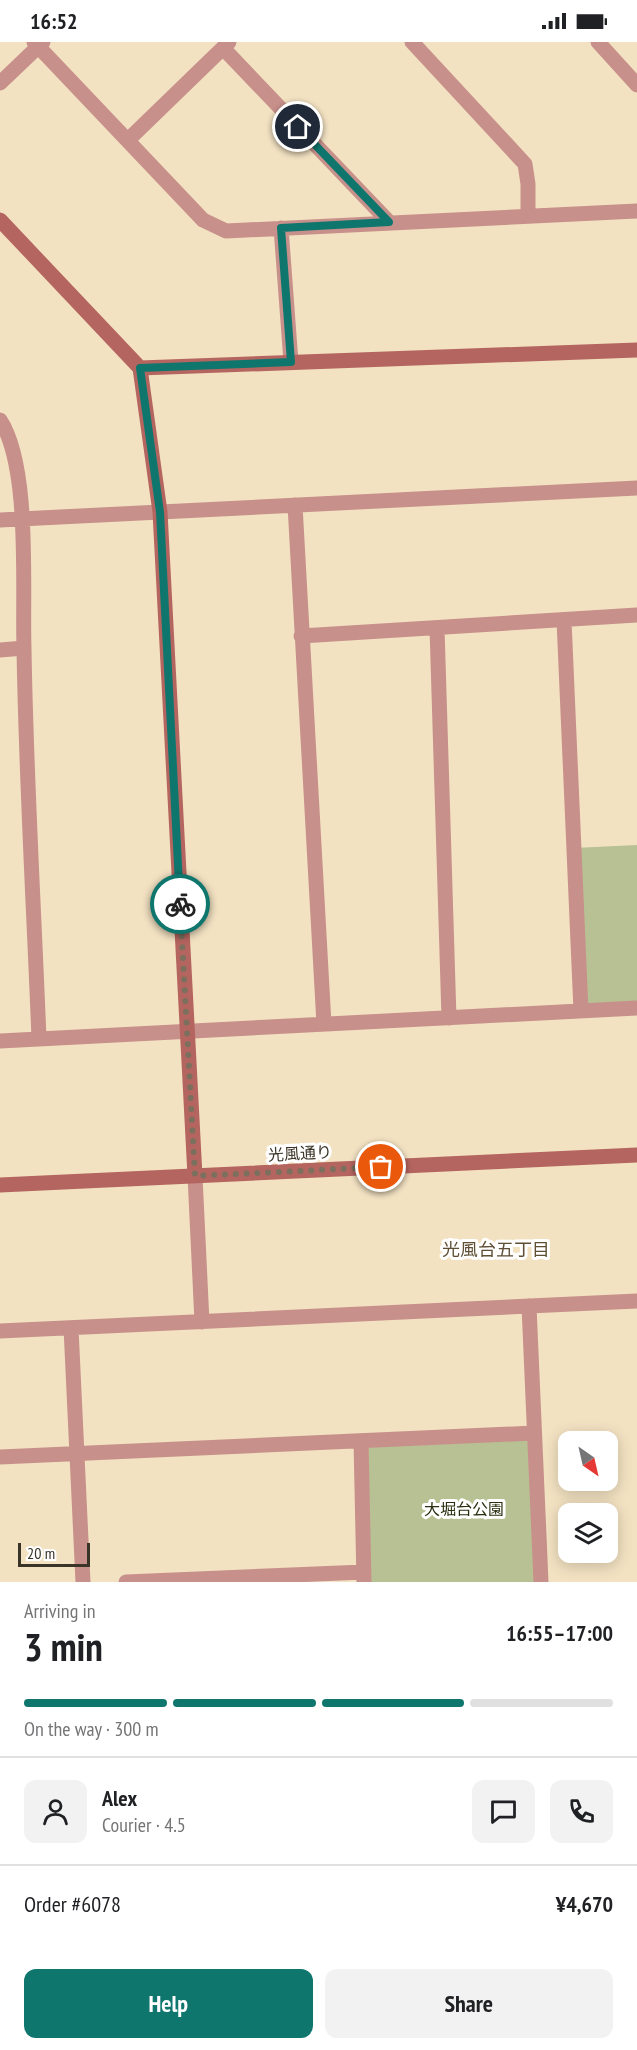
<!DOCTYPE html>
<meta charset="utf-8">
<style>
:root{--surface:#fff;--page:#f2f2f2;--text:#202124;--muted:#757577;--line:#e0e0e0;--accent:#0f766e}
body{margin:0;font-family:"PT Sans Narrow","Noto Sans JP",sans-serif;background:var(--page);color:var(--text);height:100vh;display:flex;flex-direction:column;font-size:22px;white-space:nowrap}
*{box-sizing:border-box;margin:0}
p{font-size:20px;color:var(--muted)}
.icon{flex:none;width:33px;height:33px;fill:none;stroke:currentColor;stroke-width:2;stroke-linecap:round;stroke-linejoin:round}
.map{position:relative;height:1540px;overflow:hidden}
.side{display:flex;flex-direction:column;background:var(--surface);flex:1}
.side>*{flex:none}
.needle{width:39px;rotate:146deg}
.buttons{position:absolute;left:558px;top:1389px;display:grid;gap:12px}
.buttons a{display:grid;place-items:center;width:60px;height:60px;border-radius:12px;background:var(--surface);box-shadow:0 3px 15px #0003;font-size:30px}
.scale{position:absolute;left:18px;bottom:15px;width:72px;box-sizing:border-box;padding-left:6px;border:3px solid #3a3327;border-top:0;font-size:16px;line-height:21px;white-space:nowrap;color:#3a3327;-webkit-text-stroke:4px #fff;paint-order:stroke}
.pin{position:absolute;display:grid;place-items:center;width:51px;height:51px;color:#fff;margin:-26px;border:3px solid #fff;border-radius:50%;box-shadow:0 2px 6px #0007}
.courier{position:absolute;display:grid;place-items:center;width:60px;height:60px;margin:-30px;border:4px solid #0f766e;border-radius:50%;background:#fff;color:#222;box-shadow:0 2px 8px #0007}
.head em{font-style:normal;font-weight:800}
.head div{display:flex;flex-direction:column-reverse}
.head{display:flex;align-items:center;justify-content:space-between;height:102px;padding:0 24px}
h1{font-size:39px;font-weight:800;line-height:45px}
.bar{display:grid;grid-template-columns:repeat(4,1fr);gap:9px 6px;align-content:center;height:72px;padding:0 24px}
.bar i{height:8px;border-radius:4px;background:var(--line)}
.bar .current{background:var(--accent)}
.bar p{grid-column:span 4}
.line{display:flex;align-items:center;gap:15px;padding:0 24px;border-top:2px solid var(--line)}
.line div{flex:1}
.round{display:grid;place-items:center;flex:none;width:63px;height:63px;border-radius:12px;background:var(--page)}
.cta{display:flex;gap:12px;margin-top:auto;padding:12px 24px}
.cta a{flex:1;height:69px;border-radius:12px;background:var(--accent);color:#fff;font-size:24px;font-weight:800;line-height:69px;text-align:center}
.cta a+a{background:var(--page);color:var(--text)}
.status{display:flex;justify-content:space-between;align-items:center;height:42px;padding:0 30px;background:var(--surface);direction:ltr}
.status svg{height:16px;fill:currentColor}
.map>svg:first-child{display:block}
.park{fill:#b8c193}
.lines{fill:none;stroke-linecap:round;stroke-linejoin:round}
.street{stroke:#c8908b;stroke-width:15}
.secondary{stroke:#b5655f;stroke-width:15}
.done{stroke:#7b705d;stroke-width:6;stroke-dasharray:0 10.8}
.route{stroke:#0f766e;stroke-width:8}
.labels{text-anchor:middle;stroke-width:6;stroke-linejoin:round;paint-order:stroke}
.street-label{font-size:16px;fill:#3a3327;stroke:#fff}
.park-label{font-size:16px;fill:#2b2f10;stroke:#fff}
.neighbourhood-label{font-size:18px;fill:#5f5035;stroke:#fff}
</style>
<div class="status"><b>16:52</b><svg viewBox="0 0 49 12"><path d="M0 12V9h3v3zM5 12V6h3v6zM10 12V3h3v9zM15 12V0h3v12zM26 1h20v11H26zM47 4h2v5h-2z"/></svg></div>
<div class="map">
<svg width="637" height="1540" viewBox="0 0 637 1540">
<rect width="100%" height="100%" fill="#f3e2c2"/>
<path class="park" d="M 637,803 L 637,966 L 581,969 L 574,806 Z
M 534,1391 L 541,1540 L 364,1540 L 361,1399 Z"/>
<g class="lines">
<path class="street" d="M 34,0 L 203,178 L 226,189 L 637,169
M 412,0 L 525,122 L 528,142 L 528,174
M 598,0 L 637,43
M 223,6 L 389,180
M 0,41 L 43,0
M 128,98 L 229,0
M 281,186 L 291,320
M 0,378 C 31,425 22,548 24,606 C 26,737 34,867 39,997
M 295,463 L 324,982
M 0,478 L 637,446
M 564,578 L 581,969
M 437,586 L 449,976
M 301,594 L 637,573
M 0,608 L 24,606
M 0,999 L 637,966
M 195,1134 L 202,1280
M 529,1264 L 541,1540
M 71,1286 L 83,1540
M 0,1289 L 637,1259
M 361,1399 L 364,1540
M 0,1415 L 534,1391
M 126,1540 L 364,1530"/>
<path class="secondary" d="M 0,178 L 140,326 L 160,470 L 195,1134
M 140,326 L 637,308
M 0,1143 L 637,1113"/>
</g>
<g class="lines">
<path class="done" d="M 180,862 L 195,1134 L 381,1125"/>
<path class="route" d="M 180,862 L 160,470 L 140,326 L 291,320 L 281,186 L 389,180 L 298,85"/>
</g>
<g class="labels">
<g class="street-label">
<text transform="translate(300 1111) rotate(-3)" y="6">光風通り</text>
</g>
<g class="park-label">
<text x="464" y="1473">大堀台公園</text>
</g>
<g class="neighbourhood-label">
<text x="496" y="1214">光風台五丁目</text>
</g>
</g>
</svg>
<div class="buttons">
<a><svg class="needle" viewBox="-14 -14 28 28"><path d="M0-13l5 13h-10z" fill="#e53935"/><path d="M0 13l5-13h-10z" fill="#757577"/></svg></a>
<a><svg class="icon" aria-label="layers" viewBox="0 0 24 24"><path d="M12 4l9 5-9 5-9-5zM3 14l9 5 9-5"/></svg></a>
</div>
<div class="scale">20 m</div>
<div class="pin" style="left:381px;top:1125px;background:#ea580c"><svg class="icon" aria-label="bag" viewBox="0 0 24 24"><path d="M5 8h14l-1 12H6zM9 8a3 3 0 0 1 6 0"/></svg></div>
<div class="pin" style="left:298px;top:85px;background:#1f2937"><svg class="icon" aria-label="home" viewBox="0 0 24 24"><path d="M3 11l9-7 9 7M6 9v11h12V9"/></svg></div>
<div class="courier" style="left:180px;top:862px"><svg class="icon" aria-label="bike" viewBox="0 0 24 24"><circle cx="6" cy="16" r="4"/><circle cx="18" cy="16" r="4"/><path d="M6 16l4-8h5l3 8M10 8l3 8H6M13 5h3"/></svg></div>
</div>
<section class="side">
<div class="head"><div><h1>3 min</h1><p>Arriving in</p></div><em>16:55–17:00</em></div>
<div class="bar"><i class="current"></i><i class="current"></i><i class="current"></i><i></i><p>On the way · 300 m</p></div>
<div class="line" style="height:108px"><a class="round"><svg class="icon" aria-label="person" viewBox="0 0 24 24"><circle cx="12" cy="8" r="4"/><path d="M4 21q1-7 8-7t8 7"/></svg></a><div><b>Alex</b><p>Courier · 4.5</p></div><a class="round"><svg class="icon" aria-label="chat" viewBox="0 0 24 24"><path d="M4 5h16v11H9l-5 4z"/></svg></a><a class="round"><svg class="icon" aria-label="phone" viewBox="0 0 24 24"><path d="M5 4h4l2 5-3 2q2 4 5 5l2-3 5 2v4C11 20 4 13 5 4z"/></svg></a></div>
<div class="line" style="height:78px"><div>Order #6078</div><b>¥4,670</b></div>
<div class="cta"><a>Help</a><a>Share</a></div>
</section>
